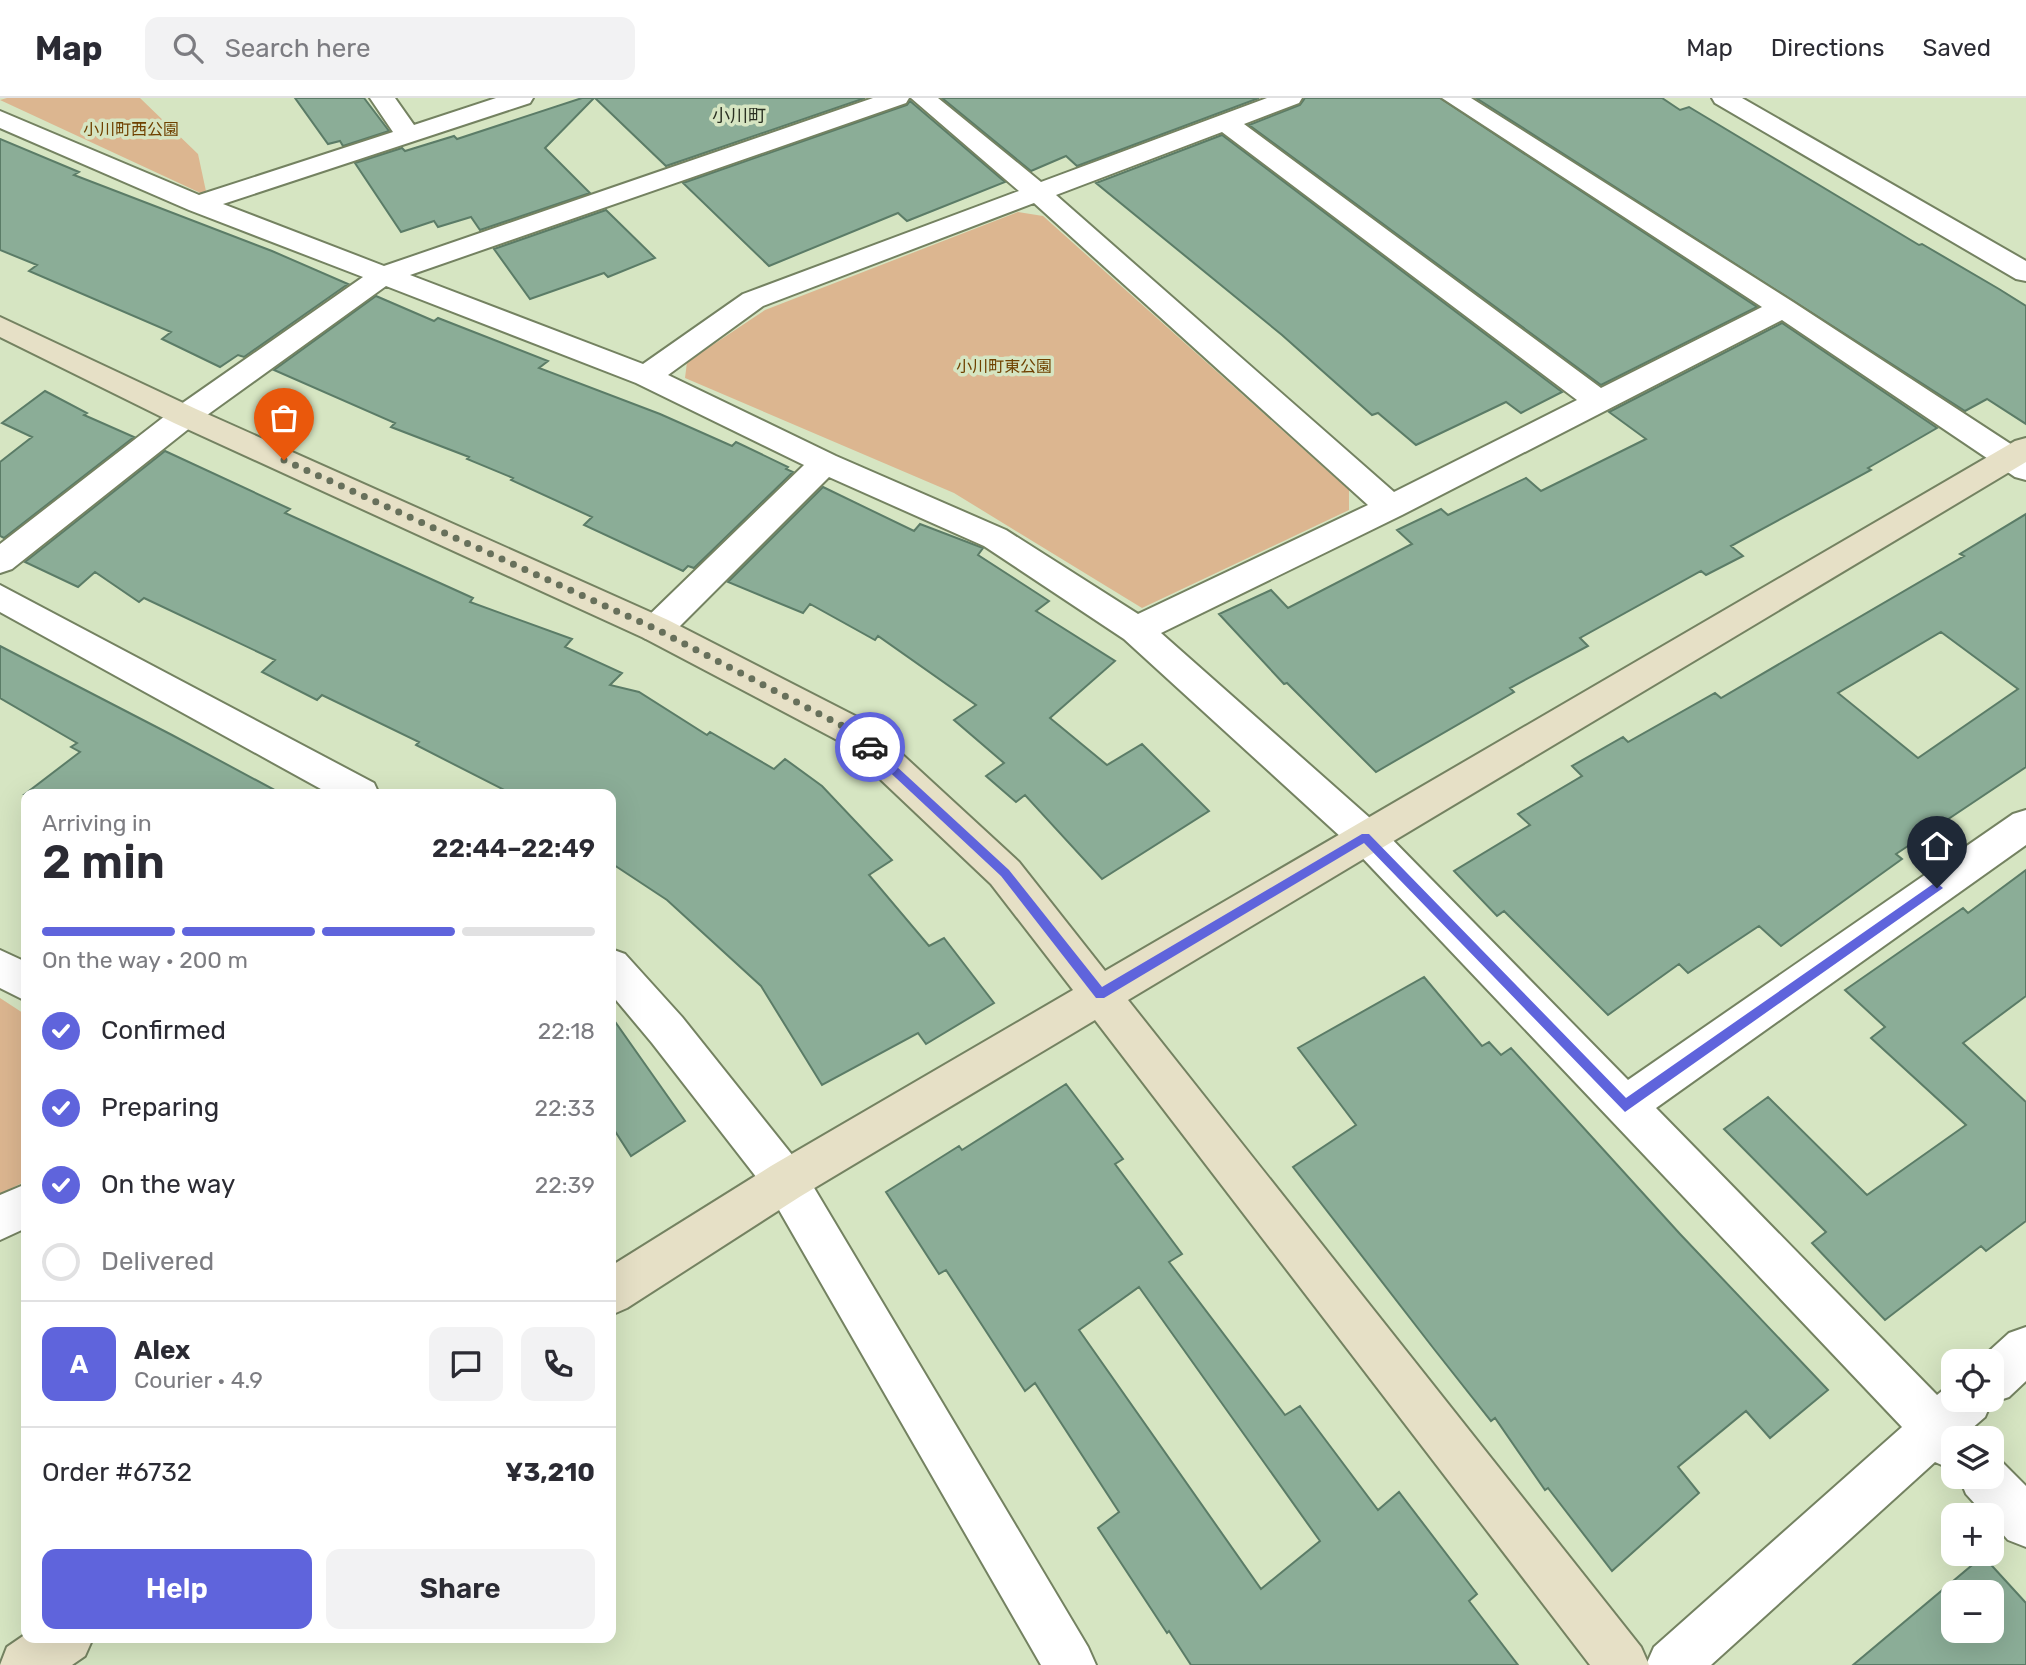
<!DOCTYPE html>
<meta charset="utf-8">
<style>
:root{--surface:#fff;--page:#f2f2f3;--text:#2b2b33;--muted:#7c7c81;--line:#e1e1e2;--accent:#5f64dc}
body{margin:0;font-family:Rubik,"Noto Sans JP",sans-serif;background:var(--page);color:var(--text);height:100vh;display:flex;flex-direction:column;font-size:26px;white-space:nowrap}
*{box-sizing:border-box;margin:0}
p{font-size:23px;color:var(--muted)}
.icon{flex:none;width:38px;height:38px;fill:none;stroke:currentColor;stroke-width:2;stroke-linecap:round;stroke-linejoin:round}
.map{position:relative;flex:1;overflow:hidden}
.details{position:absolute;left:21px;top:691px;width:595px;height:854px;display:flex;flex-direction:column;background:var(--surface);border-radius:14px;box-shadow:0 7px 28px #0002}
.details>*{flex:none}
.tools{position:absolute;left:1941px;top:1251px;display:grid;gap:14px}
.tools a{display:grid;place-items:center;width:63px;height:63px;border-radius:14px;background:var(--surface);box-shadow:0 7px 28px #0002;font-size:35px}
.pin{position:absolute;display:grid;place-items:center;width:60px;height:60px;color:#fff;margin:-72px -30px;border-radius:50% 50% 50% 0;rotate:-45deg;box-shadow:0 0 7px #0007}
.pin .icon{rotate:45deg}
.courier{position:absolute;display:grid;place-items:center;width:70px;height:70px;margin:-35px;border:5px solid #5f64dc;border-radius:50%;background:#fff;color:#222;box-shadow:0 2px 9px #0007}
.head em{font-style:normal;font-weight:600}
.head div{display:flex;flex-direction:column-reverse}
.head{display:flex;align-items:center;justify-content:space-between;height:119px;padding:0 21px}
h1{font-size:46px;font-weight:600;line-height:52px}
.bar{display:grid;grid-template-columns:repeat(4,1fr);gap:10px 7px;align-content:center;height:84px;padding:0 21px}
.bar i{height:9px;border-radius:5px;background:var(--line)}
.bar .active{background:var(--accent)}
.bar p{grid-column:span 4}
.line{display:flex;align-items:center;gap:18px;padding:0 21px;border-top:2px solid var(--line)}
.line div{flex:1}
.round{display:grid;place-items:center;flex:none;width:74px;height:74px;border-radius:14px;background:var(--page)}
ol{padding:0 21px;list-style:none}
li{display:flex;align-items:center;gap:21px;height:77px}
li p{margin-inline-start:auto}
li .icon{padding:7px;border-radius:50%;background:var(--accent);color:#fff;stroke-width:4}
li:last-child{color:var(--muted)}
li i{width:38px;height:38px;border:4px solid var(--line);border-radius:50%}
.cta{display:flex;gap:14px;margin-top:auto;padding:14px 21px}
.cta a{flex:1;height:80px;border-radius:14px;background:var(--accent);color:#fff;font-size:28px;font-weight:600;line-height:80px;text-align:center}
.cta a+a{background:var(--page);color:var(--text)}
header{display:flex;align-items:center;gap:42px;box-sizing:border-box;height:98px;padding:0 35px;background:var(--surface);border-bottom:2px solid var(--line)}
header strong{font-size:33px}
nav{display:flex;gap:38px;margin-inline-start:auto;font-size:24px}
.search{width:490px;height:63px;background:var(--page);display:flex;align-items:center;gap:18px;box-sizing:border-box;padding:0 24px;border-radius:14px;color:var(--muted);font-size:26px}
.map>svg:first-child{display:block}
.green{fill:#dcb690}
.building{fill:#8bad97;stroke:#5b7c67;stroke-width:2;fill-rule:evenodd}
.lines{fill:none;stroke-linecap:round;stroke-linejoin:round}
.street-casing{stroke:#748261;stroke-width:4}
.secondary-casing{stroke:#748261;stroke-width:4}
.street{fill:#fff;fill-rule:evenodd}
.secondary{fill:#e6e0c6;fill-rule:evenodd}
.route{fill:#5f64dc}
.done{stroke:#67705b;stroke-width:7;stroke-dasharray:0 12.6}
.labels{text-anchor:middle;stroke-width:7;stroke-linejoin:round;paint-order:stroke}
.far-park-label{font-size:16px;fill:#6f4100;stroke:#d6e5c2}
.far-quarter-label{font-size:18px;fill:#2b3123;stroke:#d6e5c2}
</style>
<header>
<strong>Map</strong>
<div class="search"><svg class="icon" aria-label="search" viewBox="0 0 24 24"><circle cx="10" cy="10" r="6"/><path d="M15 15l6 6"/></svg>Search here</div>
<nav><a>Map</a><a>Directions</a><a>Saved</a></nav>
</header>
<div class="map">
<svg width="2026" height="1567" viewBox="0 0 2026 1567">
<rect width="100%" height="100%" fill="#d6e5c2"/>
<path class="green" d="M 7,0 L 140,0 L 198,56 L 207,98 L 0,2 Z
M 1018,114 L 1043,118 L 1349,392 L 1349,412 L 1142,510 L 954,395 L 685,280 L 687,264 L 765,212 Z
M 0,900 L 26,917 L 26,1083 L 0,1096 Z"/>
<path class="building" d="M 295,0 L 364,0 L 389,33 L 343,48 L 340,43 L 328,46 Z
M 582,0 L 594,0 L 545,50 L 590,95 L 480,132 L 471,119 L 438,129 L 434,123 L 401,134 L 355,65 L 402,50 L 405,53 L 454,38 L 457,41 Z
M 595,0 L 865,0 L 666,68 Z
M 942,0 L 1259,0 L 1077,68 L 1066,58 L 1031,73 Z
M 1305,0 L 1440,0 L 1757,209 L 1601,287 L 1249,27 L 1300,7 Z
M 1476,0 L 1662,0 L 1680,12 L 1689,9 L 1919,147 L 1922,146 L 1999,191 L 2026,208 L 2026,326 L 1987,301 L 1965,313 Z
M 910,3 L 1005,84 L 907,123 L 898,115 L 769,168 L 683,85 L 907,7 Z
M 1222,37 L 1562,294 L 1521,315 L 1506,304 L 1416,347 L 1378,315 L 1372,317 L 1282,237 L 1096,85 Z
M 0,41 L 79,74 L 74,77 L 272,153 L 348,186 L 244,259 L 238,257 L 220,269 L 162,241 L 171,234 L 29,173 L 37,167 L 0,152 Z
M 606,112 L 655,160 L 608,179 L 604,175 L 530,201 L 494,151 Z
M 376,198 L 434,223 L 438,220 L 548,263 L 539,270 L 660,316 L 732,348 L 736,344 L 788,369 L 786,371 L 793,374 L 694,470 L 688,468 L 683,473 L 584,427 L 592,419 L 511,382 L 513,380 L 467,361 L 469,359 L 391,329 L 395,325 L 274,272 Z
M 1782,225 L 1937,330 L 1868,370 L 1871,372 L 1731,448 L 1743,458 L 1706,477 L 1701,473 L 1580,540 L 1588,548 L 1510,590 L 1514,594 L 1376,674 L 1287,585 L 1284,586 L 1219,516 L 1271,492 L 1288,510 L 1412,446 L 1397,432 L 1441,411 L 1448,417 L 1526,380 L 1541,393 L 1646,341 L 1609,314 Z
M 45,293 L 87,315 L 84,317 L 134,339 L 4,440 L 0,438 L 0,364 L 32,339 L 2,325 Z
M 165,353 L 290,411 L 285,415 L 473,500 L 470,504 L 572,541 L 565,549 L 622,575 L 610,587 L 639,594 L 707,637 L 710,634 L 774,671 L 785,661 L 822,688 L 892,762 L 869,777 L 929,848 L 944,840 L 994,905 L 926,946 L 918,935 L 822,987 L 761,888 L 667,802 L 611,765 L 611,696 L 512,696 L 416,647 L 419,644 L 322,597 L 317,602 L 262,574 L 275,562 L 144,500 L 139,504 L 95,474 L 78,489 L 25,464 Z
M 823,389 L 914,433 L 920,426 L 983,450 L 978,457 L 1049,503 L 1036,513 L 1115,563 L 1050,620 L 1107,667 L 1142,646 L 1209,713 L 1102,781 L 1025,697 L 1016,704 L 986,678 L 1004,665 L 954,622 L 976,607 L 878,538 L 875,542 L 810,506 L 803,515 L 728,484 Z
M 2026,416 L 2026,669 L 1896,756 L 1902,761 L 1781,848 L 1759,828 L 1688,875 L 1679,866 L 1608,917 L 1504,813 L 1497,818 L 1454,773 L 1530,727 L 1518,716 L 1582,678 L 1572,668 L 1623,639 L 1628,644 L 1715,595 L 1721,600 L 1964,458 L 1960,456 ZM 1941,534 L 2018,591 L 1918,660 L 1838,595 Z
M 0,548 L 172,637 L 282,696 L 25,696 L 80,654 L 71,649 L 77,645 L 0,600 Z
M 2026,772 L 2026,898 L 1963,945 L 2026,1004 L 2026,1123 L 1986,1153 L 1981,1148 L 1885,1222 L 1812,1145 L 1826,1134 L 1724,1031 L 1768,999 L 1867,1097 L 1966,1027 L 1871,940 L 1885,929 L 1845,892 L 1963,810 L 1968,815 Z
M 1424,879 L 1482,948 L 1489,944 L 1501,957 L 1511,950 L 1680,1136 L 1828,1292 L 1770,1340 L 1746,1313 L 1678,1369 L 1699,1395 L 1612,1473 L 1548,1390 L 1545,1392 L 1495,1320 L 1491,1323 L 1434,1251 L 1293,1069 L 1356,1027 L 1298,950 Z
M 611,918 L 685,1023 L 631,1058 L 611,1027 Z
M 1066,986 L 1123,1061 L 1115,1066 L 1182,1156 L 1169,1164 L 1285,1317 L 1300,1308 L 1378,1412 L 1399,1394 L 1477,1496 L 1469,1503 L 1518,1567 L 1191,1567 L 1169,1533 L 1167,1535 L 1098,1430 L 1119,1414 L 1035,1285 L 1025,1293 L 946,1172 L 939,1176 L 886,1094 L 959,1048 L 962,1052 ZM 1139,1189 L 1320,1443 L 1261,1491 L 1079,1232 Z
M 1983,1458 L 2026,1505 L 2026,1567 L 1853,1567 ZM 1953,1494 L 1992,1494 L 1992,1533 L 1953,1533 Z"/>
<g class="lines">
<g class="street-casing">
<path id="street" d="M 370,0 L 395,0 L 414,27 L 496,0 L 533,0 L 530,5 L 223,106 L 384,168 L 873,0 L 909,0 L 906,5 L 410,177 L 643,266 L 743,196 L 1019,93 L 911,0 L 938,0 L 1041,84 L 1267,0 L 1302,0 L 1299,5 L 1244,26 L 1601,290 L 1762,209 L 1442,0 L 1471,0 L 1793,204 L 2026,356 L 2026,382 L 2015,379 L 1782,222 L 1402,417 L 1161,535 L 1379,728 L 1628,982 L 2013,716 L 2026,712 L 2026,747 L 1656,1010 L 1937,1297 L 1953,1284 L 1953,1302 L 1992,1302 L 1992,1264 L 1977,1264 L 2009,1235 L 2026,1229 L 2026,1283 L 2009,1299 L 1991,1305 L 1985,1319 L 1970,1332 L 1974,1340 L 1953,1340 L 1953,1372 L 1935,1364 L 1711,1567 L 1646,1567 L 1654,1549 L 1902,1329 L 1353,750 L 1124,541 L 984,448 L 829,379 L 668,540 L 656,544 L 644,540 L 639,531 L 644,522 L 804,367 L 636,285 L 386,188 L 196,325 L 12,471 L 0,475 L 0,446 L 174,311 L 363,179 L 189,112 L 0,30 L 0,13 L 199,97 L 393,34 ZM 1222,34 L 1577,302 L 1394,394 L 1056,97 ZM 1034,105 L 1368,407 L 1138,516 L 1006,432 L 836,358 L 668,277 L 763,208 Z
M 1712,0 L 1742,0 L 2026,163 L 2026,183 L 2016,181 L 1715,5 Z
M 0,487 L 374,685 L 379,696 L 330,696 L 0,514 Z
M 611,851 L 625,856 L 682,919 L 801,1068 L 1088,1549 L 1096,1567 L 1041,1567 L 771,1098 L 652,945 L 611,896 Z
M 0,852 L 26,864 L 26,903 L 0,890 Z
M 26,1086 L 26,1130 L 0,1142 L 0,1097 Z
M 1992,1358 L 2000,1362 L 2026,1388 L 2026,1449 L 2008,1442 L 1992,1424 L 1992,1418 L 1986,1418 L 1966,1396 L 1959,1379 L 1992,1379 Z"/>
</g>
<g class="secondary-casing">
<path id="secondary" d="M 0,219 L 196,311 L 668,522 L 867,624 L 1019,764 L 1105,873 L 2015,343 L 2026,340 L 2026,364 L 1128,902 L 1641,1549 L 1649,1567 L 1590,1567 L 1095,922 L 801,1098 L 627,1210 L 611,1217 L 611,1168 L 771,1068 L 1073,892 L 991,786 L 841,644 L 644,540 L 174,325 L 0,239 Z
M 26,1536 L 26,1540 L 93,1540 L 85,1558 L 72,1567 L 0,1567 L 7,1549 Z"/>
</g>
<use href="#street" class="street"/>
<use href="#secondary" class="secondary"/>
</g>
<path class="route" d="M 870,644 L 1009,772 L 1102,889 L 1362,736 L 1369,736 L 1626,1000 L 1933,786 L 1937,785 L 1943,790 L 1625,1014 L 1364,745 L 1104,900 L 1096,900 L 1001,778 L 866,652 L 866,646 Z"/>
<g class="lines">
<path class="done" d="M 284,362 L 656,531 L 854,634 L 870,649"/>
</g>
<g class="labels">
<g class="far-park-label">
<text x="131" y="37">小川町西公園</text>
<text x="1004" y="274">小川町東公園</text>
</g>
<g class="far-quarter-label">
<text x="739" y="24">小川町</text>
</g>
</g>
</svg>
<div class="tools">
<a><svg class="icon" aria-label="locate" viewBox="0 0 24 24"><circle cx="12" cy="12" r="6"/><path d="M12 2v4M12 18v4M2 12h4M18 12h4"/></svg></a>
<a><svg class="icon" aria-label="layers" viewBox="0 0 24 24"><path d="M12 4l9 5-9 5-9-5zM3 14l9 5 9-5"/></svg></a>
<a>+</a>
<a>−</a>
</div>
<div class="pin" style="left:284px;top:362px;background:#ea580c"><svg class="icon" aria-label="bag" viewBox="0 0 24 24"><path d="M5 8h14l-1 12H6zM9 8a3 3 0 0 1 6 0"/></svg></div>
<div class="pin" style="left:1937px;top:790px;background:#1f2937"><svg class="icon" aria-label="home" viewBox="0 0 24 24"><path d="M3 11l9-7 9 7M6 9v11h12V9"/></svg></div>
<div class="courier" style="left:870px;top:649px"><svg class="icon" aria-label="car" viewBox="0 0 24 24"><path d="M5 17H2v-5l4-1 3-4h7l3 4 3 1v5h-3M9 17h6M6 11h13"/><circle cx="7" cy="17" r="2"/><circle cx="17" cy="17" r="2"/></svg></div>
<section class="details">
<div class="head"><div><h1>2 min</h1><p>Arriving in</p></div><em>22:44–22:49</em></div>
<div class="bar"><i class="active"></i><i class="active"></i><i class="active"></i><i></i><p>On the way · 200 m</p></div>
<ol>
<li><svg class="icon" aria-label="check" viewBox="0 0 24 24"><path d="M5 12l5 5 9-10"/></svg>Confirmed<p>22:18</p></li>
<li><svg class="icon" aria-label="check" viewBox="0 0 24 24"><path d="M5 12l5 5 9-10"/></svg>Preparing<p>22:33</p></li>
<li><svg class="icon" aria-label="check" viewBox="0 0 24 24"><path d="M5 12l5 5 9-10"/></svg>On the way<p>22:39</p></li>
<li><i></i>Delivered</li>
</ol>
<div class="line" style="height:126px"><b class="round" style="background:var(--accent);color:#fff">A</b><div><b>Alex</b><p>Courier · 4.9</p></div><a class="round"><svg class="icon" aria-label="chat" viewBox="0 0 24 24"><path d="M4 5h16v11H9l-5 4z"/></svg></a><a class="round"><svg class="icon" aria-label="phone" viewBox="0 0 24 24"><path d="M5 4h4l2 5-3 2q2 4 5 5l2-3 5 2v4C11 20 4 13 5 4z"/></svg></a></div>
<div class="line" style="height:91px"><div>Order #6732</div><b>¥3,210</b></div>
<div class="cta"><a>Help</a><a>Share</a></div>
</section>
</div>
